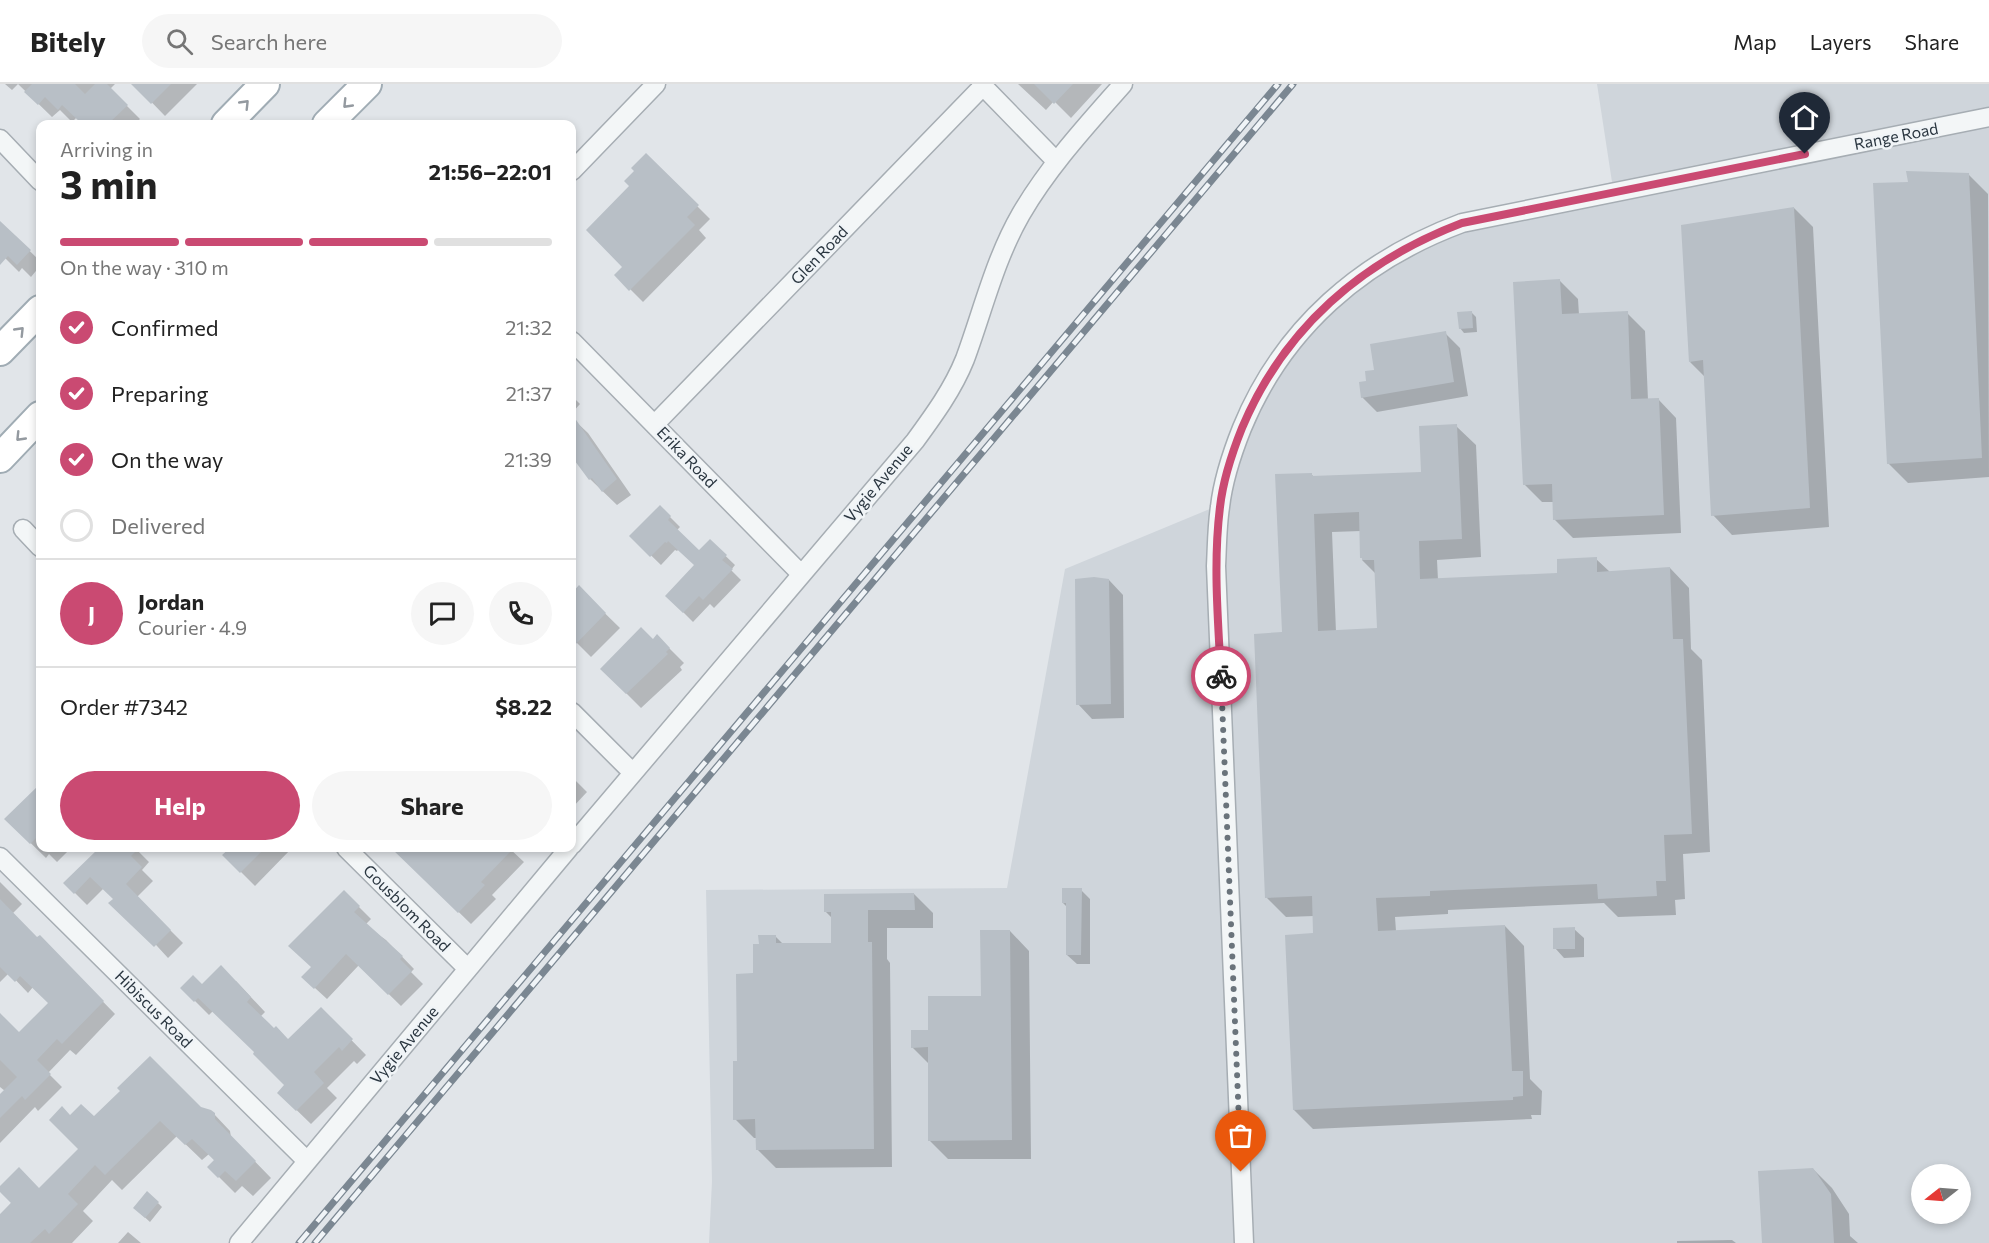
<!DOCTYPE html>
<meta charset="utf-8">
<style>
:root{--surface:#fff;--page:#f6f6f6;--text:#222;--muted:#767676;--line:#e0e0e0;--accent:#ca4a72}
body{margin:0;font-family:Commissioner,sans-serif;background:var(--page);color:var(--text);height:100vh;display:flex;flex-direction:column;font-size:22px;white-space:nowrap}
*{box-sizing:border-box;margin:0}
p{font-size:20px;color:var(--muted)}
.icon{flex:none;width:33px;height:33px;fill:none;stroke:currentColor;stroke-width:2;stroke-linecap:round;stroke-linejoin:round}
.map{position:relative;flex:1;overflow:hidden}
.side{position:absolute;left:36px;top:36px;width:540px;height:732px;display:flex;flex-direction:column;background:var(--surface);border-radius:12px;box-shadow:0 3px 9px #0003}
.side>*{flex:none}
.needle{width:39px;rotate:253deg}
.tools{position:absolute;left:1911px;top:1080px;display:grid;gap:12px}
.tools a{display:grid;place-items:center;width:60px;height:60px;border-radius:50%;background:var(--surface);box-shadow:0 3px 9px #0003;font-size:30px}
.pin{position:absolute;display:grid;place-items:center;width:51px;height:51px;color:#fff;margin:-62px -26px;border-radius:50% 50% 50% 0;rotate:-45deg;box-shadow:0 0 6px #0007}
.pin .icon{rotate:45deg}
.courier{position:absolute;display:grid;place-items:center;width:60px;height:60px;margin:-30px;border:4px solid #ca4a72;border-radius:50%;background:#fff;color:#222;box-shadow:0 2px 8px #0007}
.head em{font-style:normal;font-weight:700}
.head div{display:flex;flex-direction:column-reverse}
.head{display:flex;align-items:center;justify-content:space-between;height:102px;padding:0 24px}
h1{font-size:39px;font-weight:700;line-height:45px}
.bar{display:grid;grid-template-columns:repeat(4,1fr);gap:9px 6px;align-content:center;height:72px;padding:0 24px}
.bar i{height:8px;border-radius:4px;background:var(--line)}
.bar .on{background:var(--accent)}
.bar p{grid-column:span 4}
.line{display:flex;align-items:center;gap:15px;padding:0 24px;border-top:2px solid var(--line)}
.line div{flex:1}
.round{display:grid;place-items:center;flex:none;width:63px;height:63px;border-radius:32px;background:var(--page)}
ol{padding:0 24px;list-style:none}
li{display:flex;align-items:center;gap:18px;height:66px}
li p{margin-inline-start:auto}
li .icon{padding:6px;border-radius:50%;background:var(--accent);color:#fff;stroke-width:4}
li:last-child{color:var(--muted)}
li i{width:33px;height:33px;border:3px solid var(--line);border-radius:50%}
.action{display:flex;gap:12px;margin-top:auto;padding:12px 24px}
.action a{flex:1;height:69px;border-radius:36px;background:var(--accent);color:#fff;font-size:24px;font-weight:700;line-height:69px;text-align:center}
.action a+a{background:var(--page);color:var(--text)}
header{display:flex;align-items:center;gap:36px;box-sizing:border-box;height:84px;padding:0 30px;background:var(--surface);border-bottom:2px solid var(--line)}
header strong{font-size:28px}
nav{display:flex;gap:33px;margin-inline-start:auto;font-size:21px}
.search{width:420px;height:54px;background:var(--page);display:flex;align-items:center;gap:15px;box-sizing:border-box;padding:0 21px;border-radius:33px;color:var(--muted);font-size:22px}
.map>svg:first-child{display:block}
.built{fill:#cfd5db;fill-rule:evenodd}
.shadow{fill:#0003;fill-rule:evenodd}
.building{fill:#b8bfc6;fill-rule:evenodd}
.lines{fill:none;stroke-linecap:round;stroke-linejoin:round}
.street-casing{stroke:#a6adb3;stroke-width:21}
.primary-casing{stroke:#a0acb4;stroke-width:32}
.street{stroke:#f3f6f7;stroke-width:18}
.primary{stroke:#fff;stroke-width:28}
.rail-casing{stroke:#7b8792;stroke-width:7}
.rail{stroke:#f0f4f7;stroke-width:4.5;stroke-dasharray:14;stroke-linecap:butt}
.oneway{stroke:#949aa0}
.done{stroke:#6a737b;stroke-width:6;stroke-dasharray:0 10.8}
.route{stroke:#ca4a72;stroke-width:8}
.labels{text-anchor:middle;stroke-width:5;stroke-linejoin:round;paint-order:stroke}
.street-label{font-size:16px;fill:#2a3640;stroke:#f0f4f7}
</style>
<header>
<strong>Bitely</strong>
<div class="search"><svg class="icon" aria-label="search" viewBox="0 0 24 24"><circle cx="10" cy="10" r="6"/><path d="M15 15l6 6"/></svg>Search here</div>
<nav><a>Map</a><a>Layers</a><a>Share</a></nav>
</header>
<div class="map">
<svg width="1989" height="1159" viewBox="0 0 1989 1159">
<rect width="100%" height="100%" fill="#e1e5e9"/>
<path class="built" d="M 1597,0 L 1989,0 L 1989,1159 L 709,1159 L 712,1097 L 706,806 L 1007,804 L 1065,485 L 1217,422 L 1223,393 L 1308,237 L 1461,137 L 1612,98 ZM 1922,1090 L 1960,1090 L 1960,1130 L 1922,1130 Z"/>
<path class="shadow" d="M 5,0 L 115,0 L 110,5 L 140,35 L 135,40 L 84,40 L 77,33 L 72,38 L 60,26 L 52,33 L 18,0 L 12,6 Z
M 134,0 L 197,0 L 165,32 Z
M 1018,0 L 1102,0 L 1071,34 L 1054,17 L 1046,26 Z
M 646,71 L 710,135 L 699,146 L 706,154 L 643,218 L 616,191 L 625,183 L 632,102 L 636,87 Z
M 1968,90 L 1988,110 L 1989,393 L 1908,399 L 1888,379 L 1910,100 Z
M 1794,124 L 1813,143 L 1829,443 L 1732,451 L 1713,431 L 1705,293 L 1690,278 Z
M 0,138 L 40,177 L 40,182 L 31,193 L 22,184 L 19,188 L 0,169 Z
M 1560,197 L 1578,215 L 1579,231 L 1627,229 L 1645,247 L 1648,316 L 1658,315 L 1676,334 L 1681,449 L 1573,454 L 1555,436 L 1554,418 L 1542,418 L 1524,400 Z
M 1472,229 L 1476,233 L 1477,248 L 1464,249 L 1460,244 Z
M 1445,249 L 1460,264 L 1468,312 L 1377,328 L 1362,313 L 1368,298 L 1375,287 Z
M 572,312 L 580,320 L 572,329 Z
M 573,335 L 588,349 L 631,411 L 617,421 L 590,395 L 572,371 L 572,337 Z
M 1456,342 L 1476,361 L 1481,473 L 1437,476 L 1438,496 L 1559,490 L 1596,475 L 1610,488 L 1670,484 L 1689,504 L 1691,565 L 1702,576 L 1710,768 L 1683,770 L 1685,815 L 1675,816 L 1676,831 L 1618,833 L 1604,819 L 1448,826 L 1448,830 L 1395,833 L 1396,847 L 1505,842 L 1524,862 L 1530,995 L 1542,1007 L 1541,1031 L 1531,1031 L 1532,1035 L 1313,1045 L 1294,1026 L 1315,851 L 1314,832 L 1286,833 L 1267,814 L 1283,550 L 1311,390 L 1315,394 L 1423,389 ZM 1361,447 L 1362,476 L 1376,490 L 1378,546 L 1336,548 L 1332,448 Z
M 660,423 L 680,443 L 677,446 L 699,468 L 710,457 L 735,481 L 731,486 L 741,496 L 714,524 L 710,520 L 693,538 L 667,512 L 696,482 L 679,465 L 677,467 L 675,466 L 661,481 L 631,452 Z
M 1109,496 L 1123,511 L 1124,634 L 1092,635 L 1078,620 Z
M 579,504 L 620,544 L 591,573 L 573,555 L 572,557 L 572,511 Z
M 657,552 L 684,579 L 680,583 L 682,586 L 641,624 L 602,585 L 653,557 Z
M 572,693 L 587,708 L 572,724 Z
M 37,706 L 40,709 L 40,764 L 71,764 L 57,778 L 49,770 L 46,774 L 6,735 Z
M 95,764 L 141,764 L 138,767 L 149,778 L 142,786 L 153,797 L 137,813 L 183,859 L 168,874 L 104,804 L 87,821 L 65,799 L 98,767 Z
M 233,764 L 292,764 L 255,802 L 224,771 Z
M 393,764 L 509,764 L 524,778 L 492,811 L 496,815 L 471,840 Z
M 0,798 L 22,820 L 12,830 L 38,855 L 40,853 L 115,930 L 76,971 L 70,966 L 48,989 L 62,1003 L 38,1027 L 35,1023 L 0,1059 L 0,1012 L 5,1007 L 0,1003 L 0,931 L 20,951 L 50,919 L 33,903 L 28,909 L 9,889 L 0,898 Z
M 1081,806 L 1090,815 L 1090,880 L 1077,880 L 1067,871 L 1067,823 L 1063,819 Z
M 344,808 L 371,835 L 365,841 L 386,856 L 414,885 L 411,888 L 423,900 L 401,922 L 359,881 L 327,915 L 303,893 L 312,884 Z
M 914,810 L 933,829 L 933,844 L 887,844 L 887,875 L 890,879 L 892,1083 L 776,1084 L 757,1065 L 757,1054 L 754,1054 L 735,1035 L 738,978 L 760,861 L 776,853 L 784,861 L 833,860 L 832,834 L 825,827 Z
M 1574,845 L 1584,854 L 1584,873 L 1564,874 L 1555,864 Z
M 1010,847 L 1029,867 L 1031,1075 L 948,1075 L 929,1056 L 929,980 L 912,963 L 929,947 L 982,913 Z
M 236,897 L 265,928 L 260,933 L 288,957 L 321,925 L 366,971 L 357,980 L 354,977 L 327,1004 L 337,1014 L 311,1040 L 279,1009 L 287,1001 L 256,968 L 213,927 L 209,931 L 182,904 Z
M 200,1024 L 214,1030 L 230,1047 L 231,1053 L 271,1094 L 253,1112 L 242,1102 L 235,1109 L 209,1083 L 215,1077 L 209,1070 L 202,1076 L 177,1052 L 122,1106 L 112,1096 L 83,1127 L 93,1137 L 72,1159 L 0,1159 L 0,1131 L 12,1118 L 0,1104 L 39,1106 L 80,1065 L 70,1033 L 94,1034 Z
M 1813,1085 L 1832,1104 L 1849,1130 L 1850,1152 L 1858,1159 L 1764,1159 Z
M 158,1119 L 162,1123 L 150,1138 L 139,1128 Z
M 128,1148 L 141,1159 L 118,1159 Z
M 1732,1156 L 1736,1159 L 1677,1159 L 1677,1157 Z"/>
<path class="building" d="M 32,0 L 75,0 L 85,10 L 95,0 L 107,0 L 128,21 L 108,40 L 82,40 L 62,21 L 58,26 L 45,13 L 38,21 L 24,8 Z
M 131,0 L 171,0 L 151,20 Z
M 1034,0 L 1073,0 L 1054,20 Z
M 646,69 L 699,121 L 687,133 L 695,141 L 629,207 L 614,191 L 622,183 L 586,146 L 629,102 L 624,97 L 634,87 L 631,84 Z
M 1906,87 L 1969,89 L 1982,374 L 1887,380 L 1873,99 L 1908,98 Z
M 1794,123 L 1810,424 L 1711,432 L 1703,276 L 1689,278 L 1681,141 Z
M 0,137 L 31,166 L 17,181 L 8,172 L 0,181 Z
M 1560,195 L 1562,230 L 1628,227 L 1631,315 L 1659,314 L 1664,431 L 1553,436 L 1552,400 L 1523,401 L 1513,198 Z
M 1472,227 L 1473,244 L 1459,245 L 1457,228 Z
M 1446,247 L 1454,298 L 1361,314 L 1359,298 L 1366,297 L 1365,287 L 1374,286 L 1370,260 Z
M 572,330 L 617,395 L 602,408 L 592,394 L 589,396 L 572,373 Z
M 1457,340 L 1462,455 L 1419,457 L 1420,495 L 1557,489 L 1557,475 L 1597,473 L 1597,488 L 1670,483 L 1673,555 L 1683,555 L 1692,750 L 1664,751 L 1666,797 L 1656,797 L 1657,812 L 1598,815 L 1597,800 L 1430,807 L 1430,812 L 1376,814 L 1378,847 L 1505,841 L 1512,987 L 1523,987 L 1523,1012 L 1513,1013 L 1513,1016 L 1293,1026 L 1285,851 L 1313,849 L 1312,812 L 1265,814 L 1254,550 L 1282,548 L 1275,390 L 1312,389 L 1312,392 L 1421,388 L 1419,342 ZM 1359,428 L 1360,474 L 1362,474 L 1362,476 L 1374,476 L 1377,544 L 1318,547 L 1314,430 Z
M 660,421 L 671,432 L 668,436 L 699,466 L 710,455 L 727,471 L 722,476 L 733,485 L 703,516 L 699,512 L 683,529 L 665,512 L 694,481 L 668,457 L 667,459 L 665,458 L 650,473 L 629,452 Z
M 1094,493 L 1109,495 L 1111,620 L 1076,621 L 1075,495 Z
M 579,501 L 606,529 L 572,564 L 572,509 Z
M 641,543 L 653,555 L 657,550 L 670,564 L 666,568 L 668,570 L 626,610 L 600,585 Z
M 40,700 L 40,750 L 30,760 L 4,735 Z
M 99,764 L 139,764 L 131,772 L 142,783 L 126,800 L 171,846 L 154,863 L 108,819 L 113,815 L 90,793 L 74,810 L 63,799 Z
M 230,764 L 265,764 L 240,789 L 222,771 Z
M 391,764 L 514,764 L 481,798 L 485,801 L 458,829 Z
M 1062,804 L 1082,804 L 1081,871 L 1066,871 L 1066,819 L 1062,819 Z
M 344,806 L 360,822 L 354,828 L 403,872 L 400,875 L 412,887 L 388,911 L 346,870 L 314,905 L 301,893 L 311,883 L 288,862 Z
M 914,809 L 915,826 L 868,826 L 868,858 L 872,858 L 874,1065 L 756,1066 L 755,1035 L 733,1036 L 733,977 L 737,977 L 736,890 L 753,889 L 753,860 L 759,860 L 758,851 L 776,851 L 776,859 L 831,859 L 831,828 L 824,828 L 824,810 Z
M 0,815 L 37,853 L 40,851 L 104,917 L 62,960 L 57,955 L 37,976 L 51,990 L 25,1016 L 22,1012 L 0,1034 L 0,1010 L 17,993 L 0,976 L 0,929 L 19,948 L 48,919 L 20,892 L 15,898 L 0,883 Z
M 1575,843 L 1575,865 L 1553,865 L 1553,844 Z
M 980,846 L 1010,846 L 1012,1056 L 928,1057 L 928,963 L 911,964 L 911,946 L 928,946 L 928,912 L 981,912 Z
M 221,881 L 251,913 L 247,918 L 269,939 L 274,944 L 276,942 L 288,955 L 321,923 L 353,955 L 342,967 L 339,963 L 314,988 L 324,999 L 296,1027 L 277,1009 L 284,1001 L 253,970 L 254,968 L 198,914 L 194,918 L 180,904 L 193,891 L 202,900 Z
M 150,972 L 201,1023 L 211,1026 L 215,1029 L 215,1035 L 256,1077 L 236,1097 L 225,1087 L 218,1094 L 207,1083 L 214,1076 L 192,1055 L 185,1061 L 160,1037 L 105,1091 L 95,1081 L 68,1110 L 78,1120 L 49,1150 L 45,1145 L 30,1159 L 0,1159 L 0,1130 L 11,1119 L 0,1108 L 0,1102 L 19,1083 L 39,1104 L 78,1065 L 49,1036 L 62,1022 L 70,1031 L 81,1020 L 94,1032 L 120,1007 L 117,1004 Z
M 1813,1084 L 1831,1110 L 1834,1159 L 1762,1159 L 1758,1087 Z
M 147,1107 L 159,1118 L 145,1134 L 133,1124 Z"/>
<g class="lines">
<g class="street-casing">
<path id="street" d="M 981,0 L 1056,77
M 0,55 L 40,97
M 572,87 L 656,0
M 572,257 L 801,490
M 655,340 L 983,2
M 23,445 L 40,463
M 572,628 L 632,688
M 572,761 L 915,357 C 934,331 953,305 965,275 C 983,226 995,175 1021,130 C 1049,82 1087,41 1123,0
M 346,764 L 468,885
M 0,773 L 307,1077
M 239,1159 L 569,764
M 1244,1159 L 1216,482 C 1217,463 1217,442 1220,423 C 1223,396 1232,369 1242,344 C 1283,244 1362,176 1462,139 L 1989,33"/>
</g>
<g class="primary-casing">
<path id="primary" d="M 226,40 L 265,0
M 327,40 L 367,0
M 0,267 L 40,226
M 0,374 L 40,332"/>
</g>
<use href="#street" class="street"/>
<use href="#primary" class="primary"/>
<g class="rail-casing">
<path id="rail" d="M 299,1159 L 1278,0
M 315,1159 L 1293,0"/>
</g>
<use href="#rail" class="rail"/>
</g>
<defs><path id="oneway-chevron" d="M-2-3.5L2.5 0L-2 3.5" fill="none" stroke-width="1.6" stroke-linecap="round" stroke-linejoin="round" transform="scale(1.5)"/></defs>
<g class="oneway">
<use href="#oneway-chevron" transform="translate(245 20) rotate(-46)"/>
<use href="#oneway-chevron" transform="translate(347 20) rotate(134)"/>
<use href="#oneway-chevron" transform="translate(20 247) rotate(-46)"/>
<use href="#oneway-chevron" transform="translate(20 353) rotate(134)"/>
</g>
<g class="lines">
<path class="done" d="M 1221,592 L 1241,1088"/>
<path class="route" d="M 1221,592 C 1218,536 1213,479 1220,423 C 1223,396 1232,369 1242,344 C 1284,244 1362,177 1462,139 L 1805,70"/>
</g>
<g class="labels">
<g class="street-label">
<text transform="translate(1896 52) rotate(-11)" y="6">Range Road</text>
<text transform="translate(819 171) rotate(-46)" y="6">Glen Road</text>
<text transform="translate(687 373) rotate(46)" y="6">Erika Road</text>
<text transform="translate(878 399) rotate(-50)" y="6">Vygie Avenue</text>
<text transform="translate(407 824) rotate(45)" y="6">Gousblom Road</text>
<text transform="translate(154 925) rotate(45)" y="6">Hibiscus Road</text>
<text transform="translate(404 961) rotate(-50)" y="6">Vygie Avenue</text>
</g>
</g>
</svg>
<div class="tools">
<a><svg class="needle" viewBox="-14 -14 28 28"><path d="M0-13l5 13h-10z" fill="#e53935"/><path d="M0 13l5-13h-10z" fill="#767676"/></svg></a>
</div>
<div class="pin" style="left:1241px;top:1088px;background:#ea580c"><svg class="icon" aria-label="bag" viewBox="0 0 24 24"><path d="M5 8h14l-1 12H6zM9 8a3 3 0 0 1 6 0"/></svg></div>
<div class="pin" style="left:1805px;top:70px;background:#1f2937"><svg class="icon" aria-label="home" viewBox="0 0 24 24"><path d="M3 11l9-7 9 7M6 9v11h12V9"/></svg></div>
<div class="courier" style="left:1221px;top:592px"><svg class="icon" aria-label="bike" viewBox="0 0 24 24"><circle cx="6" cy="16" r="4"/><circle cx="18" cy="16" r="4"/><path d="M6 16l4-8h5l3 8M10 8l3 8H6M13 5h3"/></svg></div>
<section class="side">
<div class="head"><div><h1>3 min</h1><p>Arriving in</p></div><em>21:56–22:01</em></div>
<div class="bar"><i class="on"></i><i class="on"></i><i class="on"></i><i></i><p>On the way · 310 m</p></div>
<ol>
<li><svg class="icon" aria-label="check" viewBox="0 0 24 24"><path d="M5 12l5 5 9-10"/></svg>Confirmed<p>21:32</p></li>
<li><svg class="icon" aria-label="check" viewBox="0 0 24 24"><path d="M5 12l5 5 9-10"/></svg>Preparing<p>21:37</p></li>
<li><svg class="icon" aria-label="check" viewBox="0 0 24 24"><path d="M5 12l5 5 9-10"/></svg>On the way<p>21:39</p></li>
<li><i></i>Delivered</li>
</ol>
<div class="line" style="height:108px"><b class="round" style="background:var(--accent);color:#fff">J</b><div><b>Jordan</b><p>Courier · 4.9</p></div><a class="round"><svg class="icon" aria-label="chat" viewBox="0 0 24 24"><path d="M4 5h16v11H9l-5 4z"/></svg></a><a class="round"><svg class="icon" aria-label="phone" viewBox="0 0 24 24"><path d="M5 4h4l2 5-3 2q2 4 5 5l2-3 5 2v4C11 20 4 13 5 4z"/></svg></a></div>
<div class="line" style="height:78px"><div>Order #7342</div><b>$8.22</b></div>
<div class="action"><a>Help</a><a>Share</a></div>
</section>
</div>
